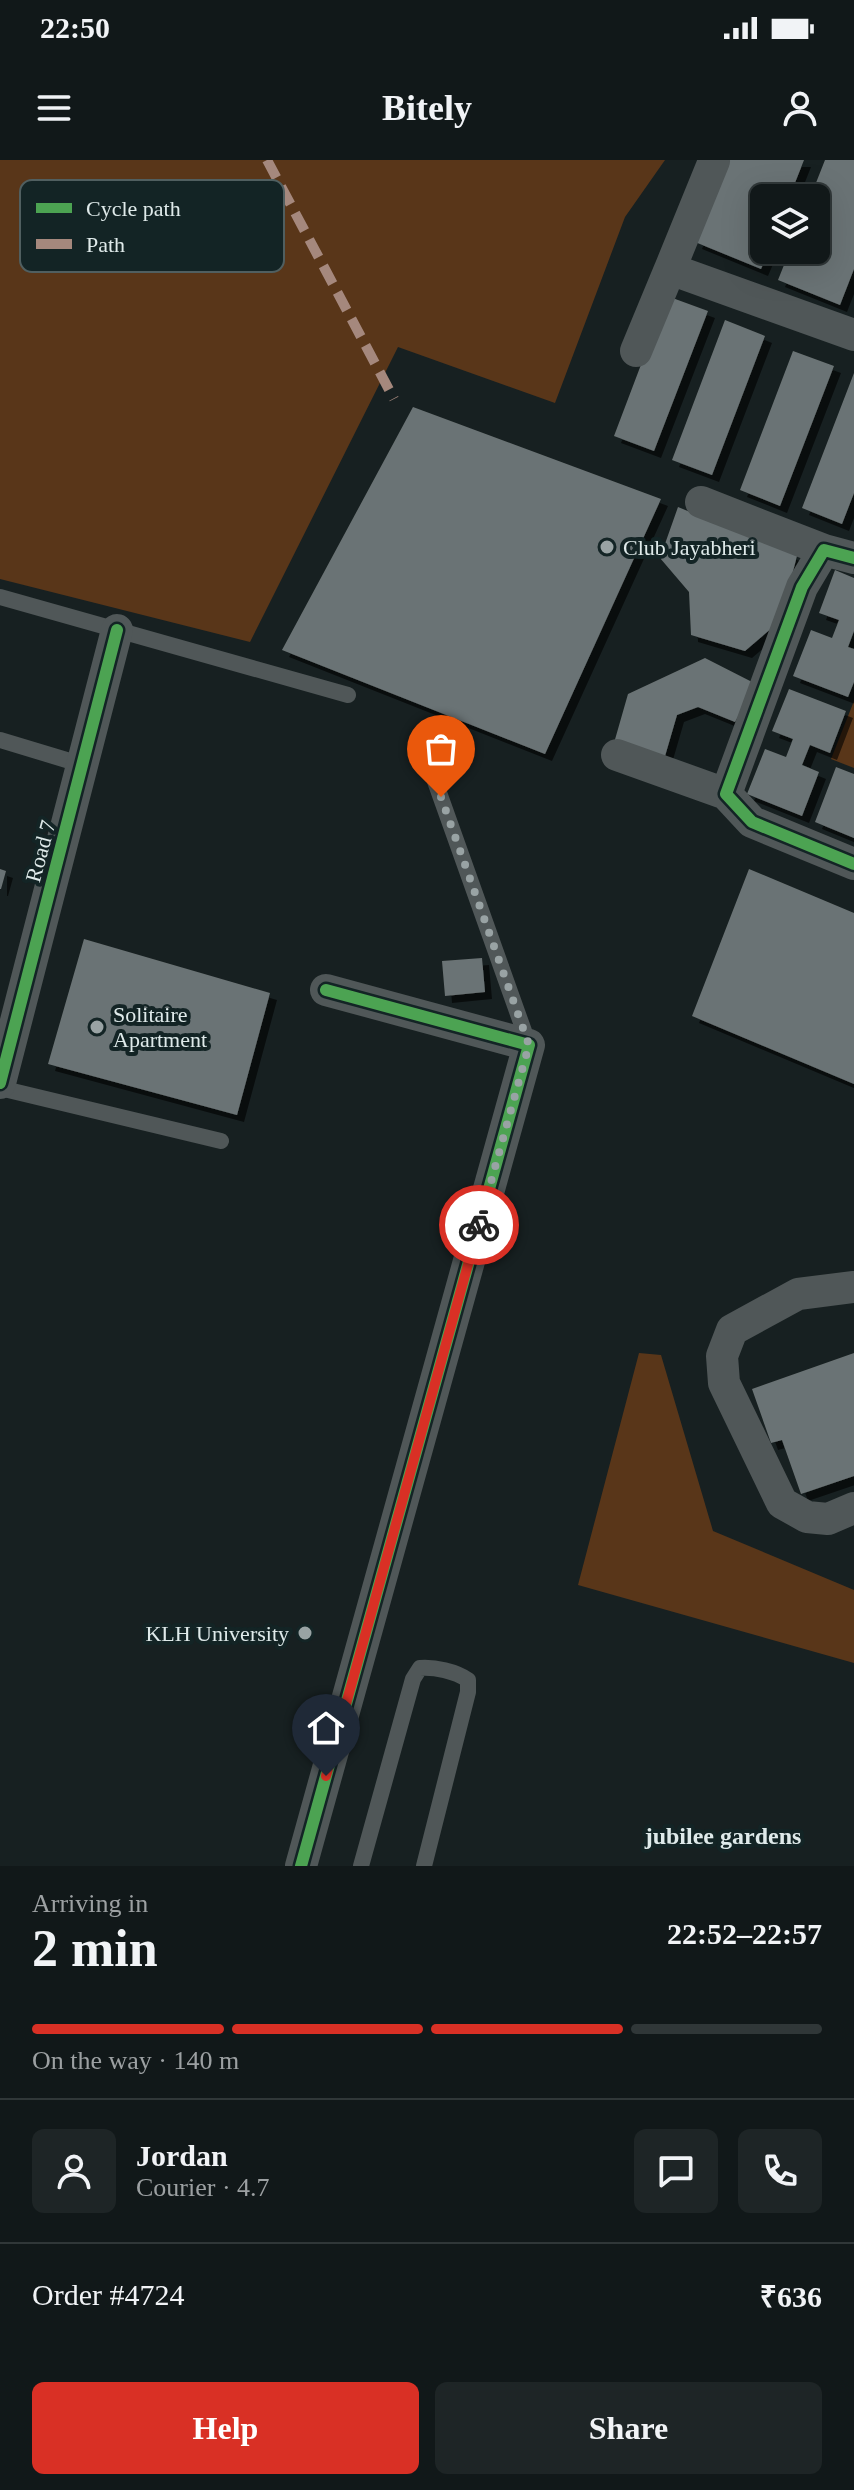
<!DOCTYPE html>
<meta charset="utf-8">
<style>
:root{--surface:#111819;--page:#1e2526;--text:#f1f3f6;--muted:#9ca0a2;--line:#303738;--accent:#d93025}
body{margin:0;font-family:Georgia,serif;background:var(--page);color:var(--text);height:100vh;display:flex;flex-direction:column;font-size:30px;white-space:nowrap}
*{box-sizing:border-box;margin:0}
p{font-size:26px;color:var(--muted)}
.icon{flex:none;width:44px;height:44px;fill:none;stroke:currentColor;stroke-width:2;stroke-linecap:round;stroke-linejoin:round}
.map{position:relative;height:1706px;overflow:hidden}
.drawer{display:flex;flex-direction:column;background:var(--surface);flex:1}
.drawer>*{flex:none}
.buttons{position:absolute;left:750px;top:24px;display:grid;gap:16px}
.buttons a{display:grid;place-items:center;width:80px;height:80px;border-radius:12px;background:var(--surface);box-shadow:0 8px 32px #0002,0 0 0 2px var(--line);font-size:40px}
.pin{position:absolute;display:grid;place-items:center;width:68px;height:68px;color:#fff;margin:-82px -34px;border-radius:50% 50% 50% 0;rotate:-45deg;box-shadow:0 0 8px #0007}
.pin .icon{rotate:45deg}
.courier{position:absolute;display:grid;place-items:center;width:80px;height:80px;margin:-40px;border:6px solid #d93025;border-radius:50%;background:#fff;color:#222;box-shadow:0 2px 10px #0007}
.summary em{font-style:normal;font-weight:600}
.summary div{display:flex;flex-direction:column-reverse}
.summary{display:flex;align-items:center;justify-content:space-between;height:136px;padding:0 32px}
h1{font-size:52px;font-weight:600;line-height:60px}
.bar{display:grid;grid-template-columns:repeat(4,1fr);gap:12px 8px;align-content:center;height:96px;padding:0 32px}
.bar i{height:10px;border-radius:6px;background:var(--line)}
.bar .on{background:var(--accent)}
.bar p{grid-column:span 4}
.line{display:flex;align-items:center;gap:20px;padding:0 32px;border-top:2px solid var(--line)}
.line div{flex:1}
.round{display:grid;place-items:center;flex:none;width:84px;height:84px;border-radius:12px;background:var(--page)}
.cta{display:flex;gap:16px;margin-top:auto;padding:16px 32px}
.cta a{flex:1;height:92px;border-radius:12px;background:var(--accent);color:#fff;font-size:32px;font-weight:600;line-height:92px;text-align:center}
.cta a+a{background:var(--page);color:var(--text)}
.status{display:flex;justify-content:space-between;align-items:center;height:56px;padding:0 40px;background:var(--surface);direction:ltr}
.status svg{height:22px;fill:currentColor}
header{display:flex;justify-content:space-between;align-items:center;height:104px;padding:0 32px;background:var(--surface);font-size:36px;font-weight:600}
.map>svg:first-child{display:block}
.green{fill:#593619}
.building{fill:#6b7374;filter:url(#shadow)}
.lines{fill:none;stroke-linecap:round;stroke-linejoin:round}
.lane{stroke:#505758;stroke-width:16}
.street{stroke:#505758;stroke-width:32}
.quiet{stroke:#a5887d;stroke-width:10;stroke-dasharray:20 10;stroke-linecap:butt}
.cycleway-casing{stroke:#132425;stroke-width:17}
.cycleway{stroke:#4ca352;stroke-width:12}
.done{stroke:#99a3a4;stroke-width:8;stroke-dasharray:0 14.4}
.route{stroke:#d93025;stroke-width:10}
.poi-dot{fill:#99a3a4;stroke:#132425;stroke-width:3}
.labels{text-anchor:middle;stroke-width:8;stroke-linejoin:round;paint-order:stroke}
.poi-label{font-size:22px;fill:#dfeaea;stroke:#132425;text-anchor:start}
.street-label{font-size:22px;fill:#dfeaea;stroke:#132425}
.neighbourhood-label{font-size:24px;font-weight:bold;fill:#dfeaea;stroke:#132425}
.key{fill:#132425;stroke:#505f60;stroke-width:2}
.key-label{font-size:22px;fill:#dfeaea}
</style>
<div class="status"><b>22:50</b><svg viewBox="0 0 49 12"><path d="M0 12V9h3v3zM5 12V6h3v6zM10 12V3h3v9zM15 12V0h3v12zM26 1h20v11H26zM47 4h2v5h-2z"/></svg></div>
<header><svg class="icon" aria-label="menu" viewBox="0 0 24 24"><path d="M4 6h16M4 12h16M4 18h16"/></svg>Bitely<svg class="icon" aria-label="person" viewBox="0 0 24 24"><circle cx="12" cy="8" r="4"/><path d="M4 21q1-7 8-7t8 7"/></svg></header>
<div class="map">
<svg width="854" height="1706" viewBox="0 0 854 1706">
<defs>
<filter id="shadow"><feDropShadow dx="7" dy="7" stdDeviation="0" flood-color="#0009"/></filter>
</defs>
<rect width="100%" height="100%" fill="#172021"/>
<path class="green" d="M 0,0 L 665,0 L 625,57 L 555,243 L 398,187 L 250,482 L 0,419 Z
M 854,541 L 854,608 L 831,599 Z
M 639,1193 L 661,1195 L 713,1371 L 854,1430 L 854,1503 L 578,1425 Z"/>
<path class="building" d="M 727,0 L 804,0 L 789,38 L 764,38 L 764,90 L 769,90 L 761,109 L 695,82 Z
M 825,0 L 854,0 L 854,109 L 840,145 L 778,120 L 790,90 L 816,90 L 816,38 L 810,38 Z
M 667,136 L 708,151 L 654,291 L 614,276 Z
M 725,160 L 765,176 L 712,315 L 672,300 Z
M 793,191 L 834,206 L 780,346 L 740,330 Z
M 854,213 L 854,333 L 842,364 L 802,348 Z
M 413,247 L 661,339 L 545,594 L 282,490 Z
M 678,347 L 797,396 L 780,461 L 745,491 L 691,475 L 689,432 L 660,398 Z
M 835,410 L 854,418 L 854,471 L 848,487 L 854,489 L 854,522 L 848,537 L 793,516 L 811,470 L 832,478 L 839,460 L 819,453 Z
M 705,498 L 756,524 L 735,562 L 698,547 L 677,555 L 663,603 L 614,583 L 628,534 Z
M 789,529 L 846,551 L 830,593 L 810,585 L 802,605 L 819,612 L 802,656 L 747,634 L 765,589 L 786,597 L 793,579 L 772,571 Z
M 836,607 L 854,614 L 854,678 L 815,662 Z
M 0,709 L 6,711 L 1,729 L 0,729 Z
M 749,709 L 854,753 L 854,924 L 692,856 Z
M 84,779 L 270,833 L 237,955 L 48,904 Z
M 482,798 L 485,832 L 445,836 L 442,801 Z
M 854,1193 L 854,1316 L 801,1334 L 782,1280 L 771,1283 L 752,1229 Z"/>
<g class="lines">
<path class="lane" d="M 0,437 L 348,535
M 0,580 L 83,605
M 421,582 L 529,885
M 0,928 L 221,981
M 361,1706 L 413,1519 L 420,1508 C 435,1507 455,1511 468,1520 L 468,1532 L 424,1706"/>
<path class="street" d="M 714,1 L 670,109 L 854,175
M 636,191 L 670,109
M 701,342 L 824,390
M 854,398 L 824,390 L 802,427 L 726,634 L 752,662 L 854,704
M 617,595 L 726,634
M 0,923 L 117,470
M 854,1127 L 798,1134 L 732,1170 L 722,1196 L 724,1223 L 782,1343 L 807,1357 L 828,1359 L 854,1348
M 301,1706 L 529,885 L 326,830"/>
<path class="quiet" d="M 267,0 L 394,239"/>
<g class="cycleway-casing">
<path id="cycleway" d="M 854,398 L 824,390 L 802,427 L 726,634 L 752,662 L 854,704
M 0,923 L 117,470
M 301,1706 L 529,885 L 326,830"/>
</g>
<use href="#cycleway" class="cycleway"/>
</g>
<g class="lines">
<path class="done" d="M 441,637 L 529,885 L 479,1065"/>
<path class="route" d="M 326,1616 L 479,1065"/>
</g>
<g class="poi-dot">
<circle cx="607" cy="387" r="8"/>
<circle cx="97" cy="867" r="8"/>
<circle cx="305" cy="1473" r="8"/>
</g>
<g class="labels">
<g class="poi-label">
<text x="623" y="395">Club Jayabheri</text>
<text x="113" y="862">Solitaire<tspan x="113" dy="25">Apartment</tspan></text>
<text x="289" y="1481" text-anchor="end">KLH University</text>
</g>
<g class="street-label">
<text transform="translate(40 691) rotate(-75)" y="8">Road 7</text>
</g>
<g class="neighbourhood-label">
<text x="723" y="1684">jubilee gardens</text>
</g>
</g>
<rect x="20" y="20" width="264" height="92" rx="12" class="key"/>
<rect x="36" y="43" width="36" height="10" fill="#4ca352"/>
<rect x="36" y="79" width="36" height="10" fill="#a5887d"/>
<g class="key-label">
<text x="86" y="56">Cycle path</text>
<text x="86" y="92">Path</text>
</g>
</svg>
<div class="buttons">
<a><svg class="icon" aria-label="layers" viewBox="0 0 24 24"><path d="M12 4l9 5-9 5-9-5zM3 14l9 5 9-5"/></svg></a>
</div>
<div class="pin" style="left:441px;top:637px;background:#ea580c"><svg class="icon" aria-label="bag" viewBox="0 0 24 24"><path d="M5 8h14l-1 12H6zM9 8a3 3 0 0 1 6 0"/></svg></div>
<div class="pin" style="left:326px;top:1616px;background:#1f2937"><svg class="icon" aria-label="home" viewBox="0 0 24 24"><path d="M3 11l9-7 9 7M6 9v11h12V9"/></svg></div>
<div class="courier" style="left:479px;top:1065px"><svg class="icon" aria-label="bike" viewBox="0 0 24 24"><circle cx="6" cy="16" r="4"/><circle cx="18" cy="16" r="4"/><path d="M6 16l4-8h5l3 8M10 8l3 8H6M13 5h3"/></svg></div>
</div>
<section class="drawer">
<div class="summary"><div><h1>2 min</h1><p>Arriving in</p></div><em>22:52–22:57</em></div>
<div class="bar"><i class="on"></i><i class="on"></i><i class="on"></i><i></i><p>On the way · 140 m</p></div>
<div class="line" style="height:144px"><a class="round"><svg class="icon" aria-label="person" viewBox="0 0 24 24"><circle cx="12" cy="8" r="4"/><path d="M4 21q1-7 8-7t8 7"/></svg></a><div><b>Jordan</b><p>Courier · 4.7</p></div><a class="round"><svg class="icon" aria-label="chat" viewBox="0 0 24 24"><path d="M4 5h16v11H9l-5 4z"/></svg></a><a class="round"><svg class="icon" aria-label="phone" viewBox="0 0 24 24"><path d="M5 4h4l2 5-3 2q2 4 5 5l2-3 5 2v4C11 20 4 13 5 4z"/></svg></a></div>
<div class="line" style="height:104px"><div>Order #4724</div><b>₹636</b></div>
<div class="cta"><a>Help</a><a>Share</a></div>
</section>
